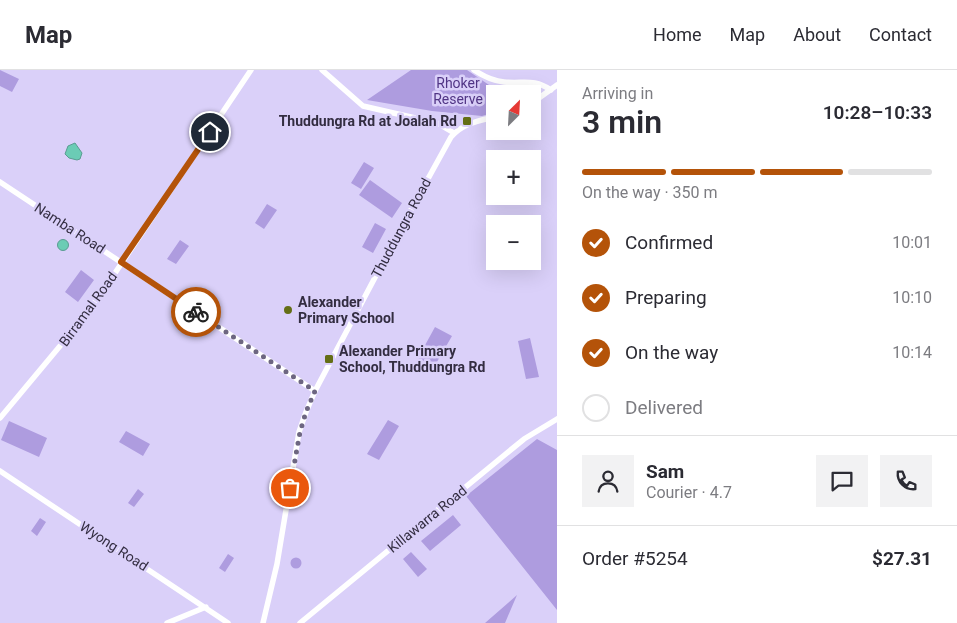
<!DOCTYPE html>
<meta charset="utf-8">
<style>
:root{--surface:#fff;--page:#f2f2f3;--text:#2b2b33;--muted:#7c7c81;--line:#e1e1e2;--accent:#b45309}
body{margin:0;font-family:Roboto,sans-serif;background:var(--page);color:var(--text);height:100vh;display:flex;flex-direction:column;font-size:19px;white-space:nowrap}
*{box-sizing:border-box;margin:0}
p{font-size:16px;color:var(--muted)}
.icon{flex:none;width:28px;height:28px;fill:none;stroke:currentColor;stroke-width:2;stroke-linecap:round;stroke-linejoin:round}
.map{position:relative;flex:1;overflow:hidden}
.side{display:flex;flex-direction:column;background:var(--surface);width:400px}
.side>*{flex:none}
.needle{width:32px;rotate:24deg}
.controls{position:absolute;left:486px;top:15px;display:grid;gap:10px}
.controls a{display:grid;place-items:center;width:55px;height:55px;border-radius:0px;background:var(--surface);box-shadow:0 5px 20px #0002;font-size:25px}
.pin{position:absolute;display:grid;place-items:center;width:42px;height:42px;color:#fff;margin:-21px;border:2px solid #fff;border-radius:50%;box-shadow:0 1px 5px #0007}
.courier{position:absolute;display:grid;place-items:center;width:50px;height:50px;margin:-25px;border:4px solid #b45309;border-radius:50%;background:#fff;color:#222;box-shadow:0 1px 6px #0007}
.summary em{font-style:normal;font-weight:600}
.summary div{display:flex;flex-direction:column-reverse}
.summary{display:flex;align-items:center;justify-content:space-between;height:85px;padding:0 25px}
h1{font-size:32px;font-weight:600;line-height:38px}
.bar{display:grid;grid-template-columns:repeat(4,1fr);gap:8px 5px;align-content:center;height:60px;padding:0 25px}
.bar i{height:6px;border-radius:4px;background:var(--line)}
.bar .selected{background:var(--accent)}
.bar p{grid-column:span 4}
.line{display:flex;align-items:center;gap:12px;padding:0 25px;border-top:1px solid var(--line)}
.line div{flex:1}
.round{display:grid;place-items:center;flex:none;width:52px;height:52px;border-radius:0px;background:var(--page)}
ol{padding:0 25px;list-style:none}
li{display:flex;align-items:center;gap:15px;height:55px}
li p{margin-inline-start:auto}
li .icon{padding:5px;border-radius:50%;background:var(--accent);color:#fff;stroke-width:4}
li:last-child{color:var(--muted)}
li i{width:28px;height:28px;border:2px solid var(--line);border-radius:50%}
header{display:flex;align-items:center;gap:30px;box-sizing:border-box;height:70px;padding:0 25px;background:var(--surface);border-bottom:1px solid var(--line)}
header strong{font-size:24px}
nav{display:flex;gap:28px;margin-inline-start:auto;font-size:18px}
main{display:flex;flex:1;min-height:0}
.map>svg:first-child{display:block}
.green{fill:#ae9cdf}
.water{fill:#6bccb5;stroke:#5a9c92}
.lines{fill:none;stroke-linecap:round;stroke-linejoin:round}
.street{stroke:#fff;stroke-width:5.5}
.done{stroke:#6d6681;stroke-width:5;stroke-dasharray:0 9}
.route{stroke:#b45309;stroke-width:6}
.poi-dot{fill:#646e16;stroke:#dad0f9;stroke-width:2}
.labels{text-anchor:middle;stroke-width:5;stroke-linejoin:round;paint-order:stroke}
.park-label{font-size:14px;fill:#513585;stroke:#dad0f9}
.poi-label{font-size:14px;font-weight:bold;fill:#332d41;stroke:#dad0f9;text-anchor:start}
.street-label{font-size:14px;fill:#332d41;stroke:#dad0f9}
</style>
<header>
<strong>Map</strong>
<nav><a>Home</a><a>Map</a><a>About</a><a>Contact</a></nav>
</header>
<main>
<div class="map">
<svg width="557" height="553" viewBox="0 0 557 553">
<rect width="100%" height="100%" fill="#dad0f9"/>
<path class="green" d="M 0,0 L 19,9 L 12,22 L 0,16 Z
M 411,0 L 467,0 L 492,17 L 541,21 L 533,25 L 532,24 L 495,24 L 495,42 L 482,46 L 432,41 L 367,30 Z
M 364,92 L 374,98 L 361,119 L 351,113 Z
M 370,110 L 402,133 L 392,148 L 359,125 Z
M 267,134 L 277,140 L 264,159 L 255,153 Z
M 375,153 L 386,159 L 373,183 L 362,177 Z
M 180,170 L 189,176 L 176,194 L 167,189 Z
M 81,200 L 94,210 L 78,232 L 65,222 Z
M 435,257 L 452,266 L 434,297 L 418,288 Z
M 530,268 L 539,307 L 526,309 L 518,271 Z
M 388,350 L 399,356 L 379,390 L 367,384 Z
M 9,351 L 47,368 L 39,387 L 1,370 Z
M 126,361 L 150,374 L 143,386 L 119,372 Z
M 537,369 L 557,380 L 557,540 L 466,426 Z
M 138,419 L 144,424 L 134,437 L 128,433 Z
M 453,445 L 461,455 L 430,481 L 421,471 Z
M 40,448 L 46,452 L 37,466 L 31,461 Z
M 411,482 L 427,499 L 418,507 L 403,489 Z
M 228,484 L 234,488 L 225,502 L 219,498 Z
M290.5 493a5.5 5.5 0 1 1 11 0a5.5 5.5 0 1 1-11 0Z
M 517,525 L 505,553 L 485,553 Z"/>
<path class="water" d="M 75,73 L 82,83 L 80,89 L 77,90 L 69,88 L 65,84 L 68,76 Z
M57.5 175a5.5 5.5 0 1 1 11 0a5.5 5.5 0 1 1-11 0Z"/>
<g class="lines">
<path class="street" d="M 322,0 L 363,36 L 437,53 L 454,63
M 474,0 C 483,6 493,11 504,12 C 524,14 533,8 551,20
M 532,33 L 557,15
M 0,112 L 315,321
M 0,348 L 75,258 L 107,215 L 251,0
M 0,401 L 228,553
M 167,553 L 206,537
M 263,553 L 277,494 L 299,362 L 306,342 L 315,321 L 408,145 L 451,67 C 463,53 478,51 495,47
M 300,553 L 524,369 L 557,349"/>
</g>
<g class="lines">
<path class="done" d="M 196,242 L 315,321 L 306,342 L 300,362 L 290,418"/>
<path class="route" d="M 196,242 L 121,192 L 210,62"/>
</g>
<g class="poi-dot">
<rect x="462" y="46" width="10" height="10" rx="2.5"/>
<circle cx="288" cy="240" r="5"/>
<rect x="324" y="284" width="10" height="10" rx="2.5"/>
</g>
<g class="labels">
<g class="park-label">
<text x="458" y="18">Rhoker<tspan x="458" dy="16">Reserve</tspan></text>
</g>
<g class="poi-label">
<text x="457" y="56" text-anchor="end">Thuddungra Rd at Joalah Rd</text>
<text x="298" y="237">Alexander<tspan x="298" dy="16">Primary School</tspan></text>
<text x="339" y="286">Alexander Primary<tspan x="339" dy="16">School, Thuddungra Rd</tspan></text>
</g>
<g class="street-label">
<text transform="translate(70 158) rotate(33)" y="5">Namba Road</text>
<text transform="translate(401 158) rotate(-62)" y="5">Thuddungra Road</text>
<text transform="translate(88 239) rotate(-54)" y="5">Birramal Road</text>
<text transform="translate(427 449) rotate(-39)" y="5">Killawarra Road</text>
<text transform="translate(114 476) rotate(33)" y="5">Wyong Road</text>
</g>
</g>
</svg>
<div class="controls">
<a><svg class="needle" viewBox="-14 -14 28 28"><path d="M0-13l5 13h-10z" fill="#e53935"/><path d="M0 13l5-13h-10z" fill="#7c7c81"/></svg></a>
<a>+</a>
<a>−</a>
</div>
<div class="pin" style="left:290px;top:418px;background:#ea580c"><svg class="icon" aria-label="bag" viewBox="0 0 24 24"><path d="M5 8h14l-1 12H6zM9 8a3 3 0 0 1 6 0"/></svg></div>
<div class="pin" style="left:210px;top:62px;background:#1f2937"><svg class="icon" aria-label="home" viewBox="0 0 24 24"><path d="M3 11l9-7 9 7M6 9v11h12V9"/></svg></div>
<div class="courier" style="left:196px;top:242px"><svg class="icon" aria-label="bike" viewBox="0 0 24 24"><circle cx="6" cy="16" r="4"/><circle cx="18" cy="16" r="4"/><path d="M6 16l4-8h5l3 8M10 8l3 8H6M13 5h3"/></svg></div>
</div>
<section class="side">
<div class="summary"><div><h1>3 min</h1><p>Arriving in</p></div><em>10:28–10:33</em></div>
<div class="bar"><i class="selected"></i><i class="selected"></i><i class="selected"></i><i></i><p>On the way · 350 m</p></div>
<ol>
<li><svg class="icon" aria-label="check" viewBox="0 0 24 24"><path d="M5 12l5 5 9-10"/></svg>Confirmed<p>10:01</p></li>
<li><svg class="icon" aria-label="check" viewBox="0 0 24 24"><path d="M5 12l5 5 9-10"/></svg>Preparing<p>10:10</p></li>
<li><svg class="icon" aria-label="check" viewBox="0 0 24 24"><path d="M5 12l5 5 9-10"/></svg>On the way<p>10:14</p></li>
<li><i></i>Delivered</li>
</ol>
<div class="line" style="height:90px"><a class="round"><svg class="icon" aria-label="person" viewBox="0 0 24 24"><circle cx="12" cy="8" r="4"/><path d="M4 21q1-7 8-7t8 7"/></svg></a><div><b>Sam</b><p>Courier · 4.7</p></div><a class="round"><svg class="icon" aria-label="chat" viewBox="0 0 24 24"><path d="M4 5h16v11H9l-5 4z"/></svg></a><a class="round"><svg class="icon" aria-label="phone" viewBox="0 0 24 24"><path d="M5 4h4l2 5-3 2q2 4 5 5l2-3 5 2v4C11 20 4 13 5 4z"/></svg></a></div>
<div class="line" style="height:65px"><div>Order #5254</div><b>$27.31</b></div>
</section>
</main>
